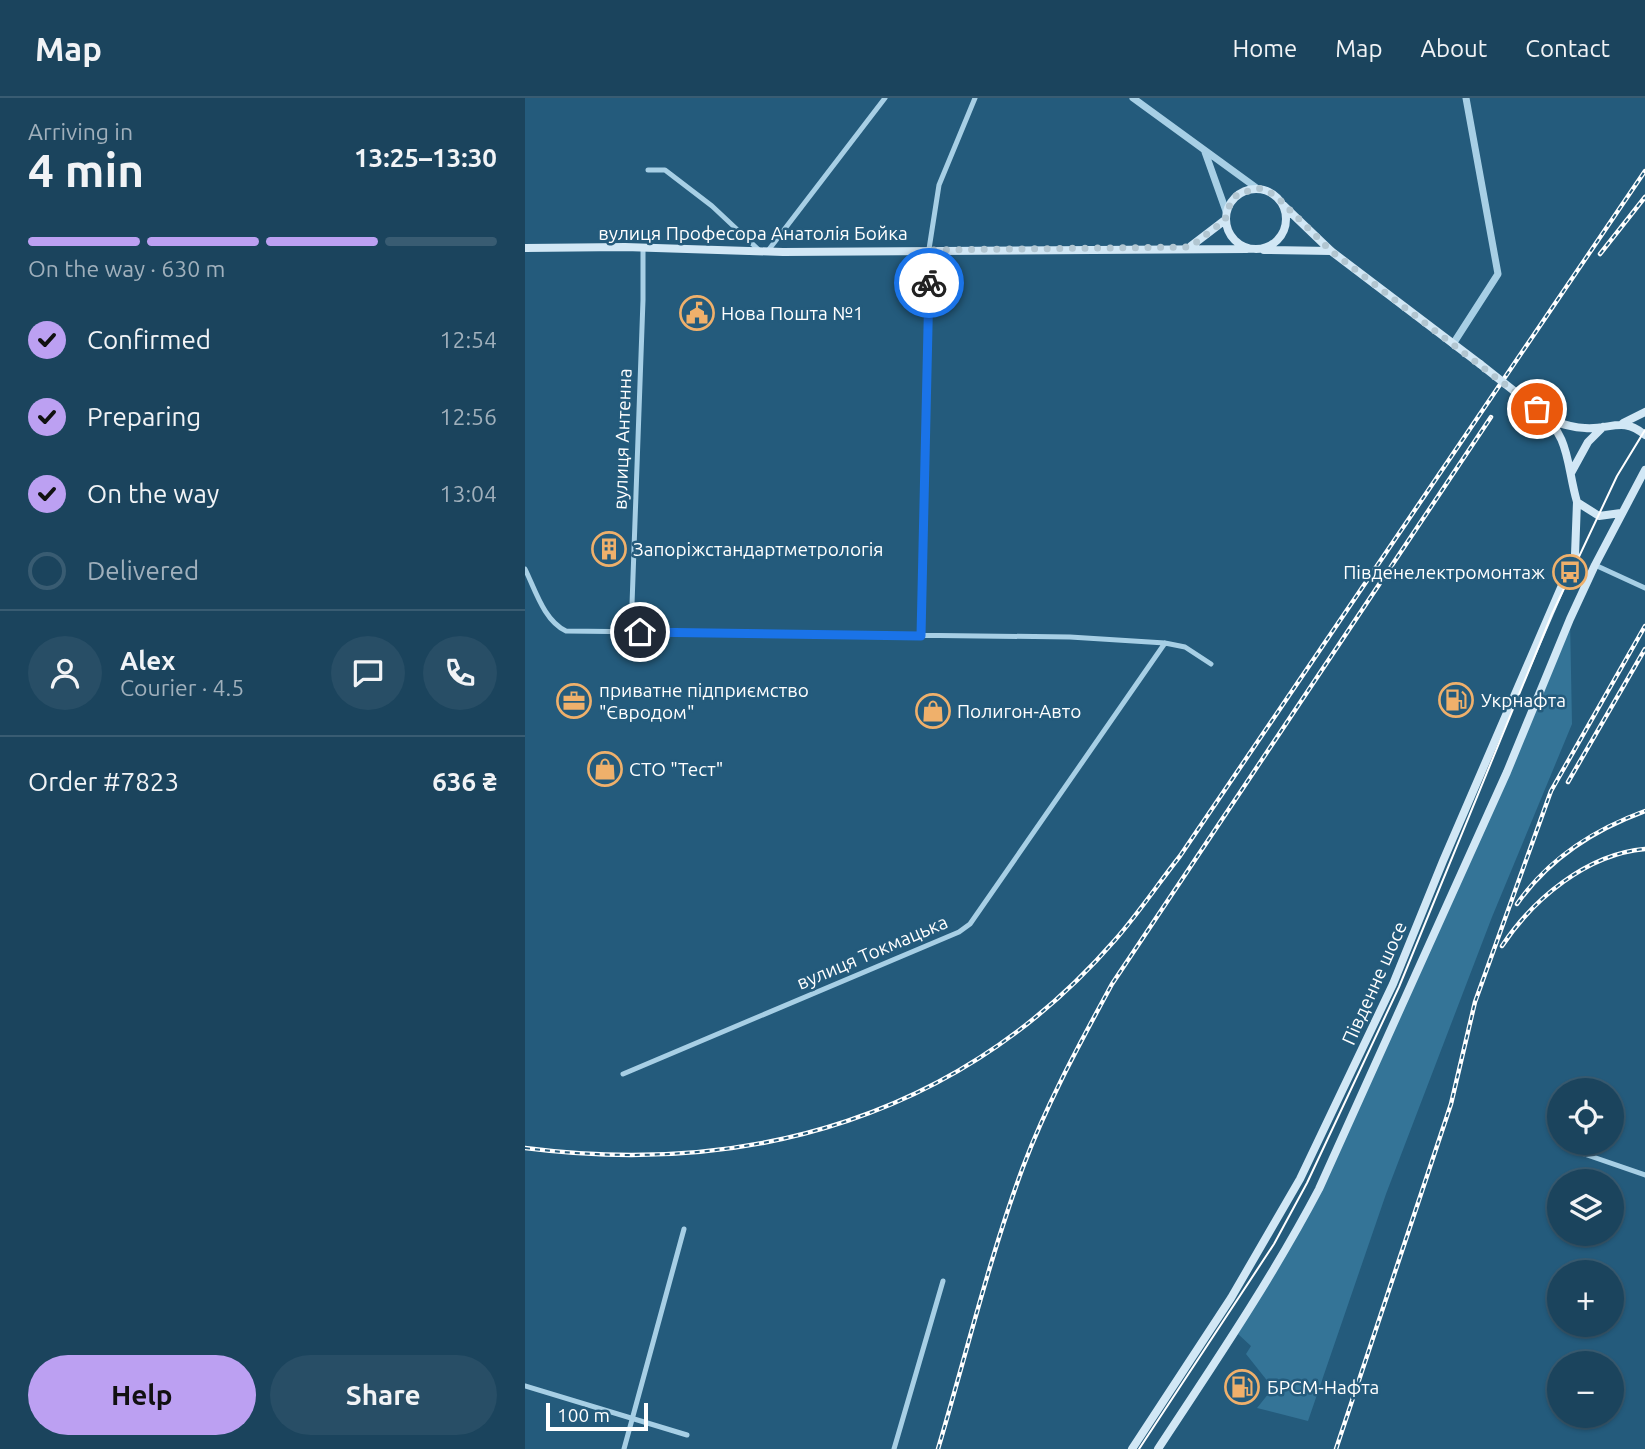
<!DOCTYPE html>
<meta charset="utf-8">
<style>
:root{--surface:#1b445d;--page:#284e66;--text:#f1f3f6;--muted:#a0b0bc;--line:#395c72;--accent:#bca0f2}
body{margin:0;font-family:Ubuntu,sans-serif;background:var(--page);color:var(--text);height:100vh;display:flex;flex-direction:column;font-size:26px;white-space:nowrap}
*{box-sizing:border-box;margin:0}
p{font-size:23px;color:var(--muted)}
.icon{flex:none;width:38px;height:38px;fill:none;stroke:currentColor;stroke-width:2;stroke-linecap:round;stroke-linejoin:round}
.map{position:relative;flex:1;overflow:hidden}
.sheet{display:flex;flex-direction:column;background:var(--surface);width:525px}
.sheet>*{flex:none}
.buttons{position:absolute;left:1022px;top:980px;display:grid;gap:14px}
.buttons a{display:grid;place-items:center;width:77px;height:77px;border-radius:50%;background:var(--surface);box-shadow:0 2px 5px #0004,0 0 0 2px var(--line);font-size:35px}
.scale{position:absolute;left:21px;bottom:18px;width:102px;box-sizing:border-box;padding-left:7px;border:4px solid #fff;border-top:0;font-size:19px;line-height:24px;white-space:nowrap;color:#fff;-webkit-text-stroke:5px #245b7c;paint-order:stroke}
.pin{position:absolute;display:grid;place-items:center;width:60px;height:60px;color:#fff;margin:-30px;border:4px solid #fff;border-radius:50%;box-shadow:0 2px 7px #0007}
.courier{position:absolute;display:grid;place-items:center;width:70px;height:70px;margin:-35px;border:5px solid #1a73e8;border-radius:50%;background:#fff;color:#222;box-shadow:0 2px 9px #0007}
.overview em{font-style:normal;font-weight:700}
.overview div{display:flex;flex-direction:column-reverse}
.overview{display:flex;align-items:center;justify-content:space-between;height:119px;padding:0 28px}
h1{font-size:46px;font-weight:700;line-height:52px}
.bar{display:grid;grid-template-columns:repeat(4,1fr);gap:10px 7px;align-content:center;height:84px;padding:0 28px}
.bar i{height:9px;border-radius:5px;background:var(--line)}
.bar .active{background:var(--accent)}
.bar p{grid-column:span 4}
.line{display:flex;align-items:center;gap:18px;padding:0 28px;border-top:2px solid var(--line)}
.line div{flex:1}
.round{display:grid;place-items:center;flex:none;width:74px;height:74px;border-radius:37px;background:var(--page)}
ol{padding:0 28px;list-style:none}
li{display:flex;align-items:center;gap:21px;height:77px}
li p{margin-inline-start:auto}
li .icon{padding:7px;border-radius:50%;background:var(--accent);color:#111;stroke-width:4}
li:last-child{color:var(--muted)}
li i{width:38px;height:38px;border:4px solid var(--line);border-radius:50%}
.action{display:flex;gap:14px;margin-top:auto;padding:14px 28px}
.action a{flex:1;height:80px;border-radius:42px;background:var(--accent);color:#111;font-size:28px;font-weight:700;line-height:80px;text-align:center}
.action a+a{background:var(--page);color:var(--text)}
header{display:flex;align-items:center;gap:42px;box-sizing:border-box;height:98px;padding:0 35px;background:var(--surface);border-bottom:2px solid var(--line)}
header strong{font-size:33px}
nav{display:flex;gap:38px;margin-inline-start:auto;font-size:24px}
main{display:flex;flex:1;min-height:0}
.map>svg:first-child{display:block}
.green{fill:#347497}
.lines{fill:none;stroke-linecap:round;stroke-linejoin:round}
.minor{stroke:#a7cfe5;stroke-width:5}
.tertiary{stroke:#a7cfe5;stroke-width:7}
.secondary{stroke:#d1e7f5;stroke-width:8}
.tram{stroke:#fff;stroke-width:2}
.rail-casing{stroke:#fff;stroke-width:4.5}
.rail{stroke:#245b7c;stroke-width:2;stroke-dasharray:5;stroke-linecap:butt}
.secondary-bridge{stroke:#d1e7f5;stroke-width:8}
.done{stroke:#b2c6d1;stroke-width:7;stroke-dasharray:0 12.6}
.route{stroke:#1a73e8;stroke-width:9}
.labels{text-anchor:middle;stroke-width:5;stroke-linejoin:round;paint-order:stroke}
.street-label{font-size:19px;fill:#fff;stroke:#245b7c}
.poi-label{font-size:19px;fill:#fff;stroke:#245b7c;text-anchor:start}
</style>
<header>
<strong>Map</strong>
<nav><a>Home</a><a>Map</a><a>About</a><a>Contact</a></nav>
</header>
<main>
<section class="sheet">
<div class="overview"><div><h1>4 min</h1><p>Arriving in</p></div><em>13:25–13:30</em></div>
<div class="bar"><i class="active"></i><i class="active"></i><i class="active"></i><i></i><p>On the way · 630 m</p></div>
<ol>
<li><svg class="icon" aria-label="check" viewBox="0 0 24 24"><path d="M5 12l5 5 9-10"/></svg>Confirmed<p>12:54</p></li>
<li><svg class="icon" aria-label="check" viewBox="0 0 24 24"><path d="M5 12l5 5 9-10"/></svg>Preparing<p>12:56</p></li>
<li><svg class="icon" aria-label="check" viewBox="0 0 24 24"><path d="M5 12l5 5 9-10"/></svg>On the way<p>13:04</p></li>
<li><i></i>Delivered</li>
</ol>
<div class="line" style="height:126px"><a class="round"><svg class="icon" aria-label="person" viewBox="0 0 24 24"><circle cx="12" cy="8" r="4"/><path d="M4 21q1-7 8-7t8 7"/></svg></a><div><b>Alex</b><p>Courier · 4.5</p></div><a class="round"><svg class="icon" aria-label="chat" viewBox="0 0 24 24"><path d="M4 5h16v11H9l-5 4z"/></svg></a><a class="round"><svg class="icon" aria-label="phone" viewBox="0 0 24 24"><path d="M5 4h4l2 5-3 2q2 4 5 5l2-3 5 2v4C11 20 4 13 5 4z"/></svg></a></div>
<div class="line" style="height:91px"><div>Order #7823</div><b>636 ₴</b></div>
<div class="action"><a>Help</a><a>Share</a></div>
</section>
<div class="map">
<svg width="1120" height="1351" viewBox="0 0 1120 1351">
<rect width="100%" height="100%" fill="#245b7c"/>
<path class="green" d="M 1045,521 L 1047,626 L 967,819 L 861,1096 L 783,1323 L 732,1310 L 748,1290 L 721,1256 L 726,1248 L 713,1236 L 761,1153 L 884,895 Z"/>
<g class="lines">
<path class="minor" d="M 123,72 L 140,72 L 187,108 L 235,153
M 242,154 L 360,0
M 1070,467 L 1120,490
M 0,471 C 10,491 19,523 41,533 L 545,539 L 640,545 L 660,549 L 686,566
M 106,534 L 118,202 L 118,149
M 396,538 L 404,151 L 414,87 L 450,0
M 98,976 L 434,834 L 445,826 L 640,545
M 1039,1049 L 1120,1077
M 0,1288 L 162,1337
M 99,1351 L 159,1131
M 369,1351 L 418,1183"/>
<path class="tertiary" d="M 608,0 L 733,91
M 680,54 L 701,113
M 928,246 L 973,176 L 941,0"/>
<path class="secondary" d="M701 121a30 30 0 1 1 60 0a30 30 0 1 1-60 0Z
M 758,107 L 806,153 L 955,266
M 666,148 L 700,122
M 0,150 L 100,149 L 258,154 L 722,151
M 739,152 L 806,153
M 1012,311 C 1046,338 1041,366 1052,404 L 1074,418 L 1096,415
M 1026,322 C 1037,326 1048,330 1060,330 C 1086,332 1097,318 1120,337
M 1098,325 L 1120,314
M 1046,375 L 1063,344 L 1078,329
M 607,1351 L 706,1200 L 775,1081 L 868,886 L 918,763 L 1050,457 L 1052,404
M 633,1351 C 689,1266 746,1182 794,1091 L 982,674 L 1045,521 L 1070,467 L 1120,372"/>
<path class="tram" d="M 614,1351 L 749,1146 L 782,1085 L 874,889 L 1027,516 L 1092,378 L 1120,332"/>
<g class="rail-casing">
<path id="rail" d="M 1075,156 L 1120,99
M 1043,684 L 1120,551
M 992,806 C 1024,760 1068,732 1120,713
M 977,848 C 1008,801 1062,756 1120,751
M 0,1050 C 226,1079 437,1018 590,842 C 613,816 633,786 655,758 L 1120,73
M 413,1351 C 441,1257 464,1161 498,1069 C 522,1005 555,945 587,886 L 966,319
M 811,1351 L 926,1006 L 950,904 L 1026,693 L 1120,528"/>
</g>
<use href="#rail" class="rail"/>
<path class="secondary-bridge" d="M 955,266 L 1012,311"/>
</g>
<g class="lines">
<path class="done" d="M 404,185 L 404,152 L 665,149 L 700,122 L 706,103 L 713,96 L 733,90 L 743,93 L 752,99 L 806,153 L 1012,311"/>
<path class="route" d="M 115,534 L 396,538 L 404,185"/>
</g>
<defs>
<g id="civic-ring" transform="scale(1.75)"><circle r="9.5" fill="#245b7c" stroke="#efb06b" stroke-width="1.5"/><path d="M-.6-6.5H3V-4.5H.6V-3L4-1V1h2V6H-6V1h2V-1L-.6-3ZM-1.2 2.5V6h2.4V2.5Z" fill="#efb06b"/></g>
<g id="building-ring" transform="scale(1.75)"><circle r="9.5" fill="#245b7c" stroke="#efb06b" stroke-width="1.5"/><path d="M-4-6H4V6H1V3H-1V6H-4ZM-2.5-4.3h1.7v1.8h-1.7ZM.8-4.3h1.7v1.8H.8ZM-2.5-1h1.7V.8h-1.7ZM.8-1h1.7V.8H.8Z" fill="#efb06b"/></g>
<g id="bus-ring" transform="scale(1.75)"><circle r="9.5" fill="#245b7c" stroke="#efb06b" stroke-width="1.5"/><path d="M-5-6H5V4H4V6H2V4H-2V6H-4V4H-5ZM-3.5-4V0h7V-4ZM-3.5 1.2v1.5H-2V1.2ZM2 1.2v1.5H3.5V1.2Z" fill="#efb06b"/></g>
<g id="fuel-ring" transform="scale(1.75)"><circle r="9.5" fill="#245b7c" stroke="#efb06b" stroke-width="1.5"/><path d="M-5.5-6h7V0h2V4h1.3V-2.5L3-4.5l.8-.8L6-3V5H2.5V1h-1V6h-7ZM-4.2-4.7v3.2H.2V-4.7Z" fill="#efb06b"/></g>
<g id="office-ring" transform="scale(1.75)"><circle r="9.5" fill="#245b7c" stroke="#efb06b" stroke-width="1.5"/><path d="M-6-3h4V-5.5h4V-3h4V5H-6ZM-1-4.5V-3h2v-1.5ZM-6 0V1H6V0Z" fill="#efb06b"/></g>
<g id="shop-ring" transform="scale(1.75)"><circle r="9.5" fill="#245b7c" stroke="#efb06b" stroke-width="1.5"/><path d="M-5-2.5h2.3a2.7 3.5 0 0 1 5.4 0H5L5.5 6h-11ZM-1.5-2.5h3a1.5 2.3 0 0 0-3 0Z" fill="#efb06b"/></g>
</defs>
<g fill-rule="evenodd">
<use href="#civic-ring" x="172" y="215"/>
<use href="#building-ring" x="84" y="451"/>
<use href="#bus-ring" x="1045" y="474"/>
<use href="#fuel-ring" x="931" y="602"/>
<use href="#office-ring" x="49" y="603"/>
<use href="#shop-ring" x="408" y="613"/>
<use href="#shop-ring" x="80" y="671"/>
<use href="#fuel-ring" x="717" y="1289"/>
</g>
<g class="labels">
<g class="street-label">
<text x="228" y="142">вулиця Професора Анатолія Бойка</text>
<text transform="translate(97 341) rotate(-88)" y="7">вулиця Антенна</text>
<text transform="translate(347 854) rotate(-23)" y="7">вулиця Токмацька</text>
<text transform="translate(849 885) rotate(-66)" y="7">Південне шосе</text>
</g>
<g class="poi-label">
<text x="196" y="222">Нова Пошта №1</text>
<text x="108" y="458">Запоріжстандартметрологія</text>
<text x="1020" y="481" text-anchor="end">Південелектромонтаж</text>
<text x="74" y="599">приватне підприємство<tspan x="74" dy="22">"Євродом"</tspan></text>
<text x="956" y="609">Укрнафта</text>
<text x="432" y="620">Полигон-Авто</text>
<text x="104" y="678">СТО "Тест"</text>
<text x="742" y="1296">БРСМ-Нафта</text>
</g>
</g>
</svg>
<div class="buttons">
<a><svg class="icon" aria-label="locate" viewBox="0 0 24 24"><circle cx="12" cy="12" r="6"/><path d="M12 2v4M12 18v4M2 12h4M18 12h4"/></svg></a>
<a><svg class="icon" aria-label="layers" viewBox="0 0 24 24"><path d="M12 4l9 5-9 5-9-5zM3 14l9 5 9-5"/></svg></a>
<a>+</a>
<a>−</a>
</div>
<div class="scale">100 m</div>
<div class="pin" style="left:1012px;top:311px;background:#ea580c"><svg class="icon" aria-label="bag" viewBox="0 0 24 24"><path d="M5 8h14l-1 12H6zM9 8a3 3 0 0 1 6 0"/></svg></div>
<div class="pin" style="left:115px;top:534px;background:#1f2937"><svg class="icon" aria-label="home" viewBox="0 0 24 24"><path d="M3 11l9-7 9 7M6 9v11h12V9"/></svg></div>
<div class="courier" style="left:404px;top:185px"><svg class="icon" aria-label="bike" viewBox="0 0 24 24"><circle cx="6" cy="16" r="4"/><circle cx="18" cy="16" r="4"/><path d="M6 16l4-8h5l3 8M10 8l3 8H6M13 5h3"/></svg></div>
</div>
</main>
